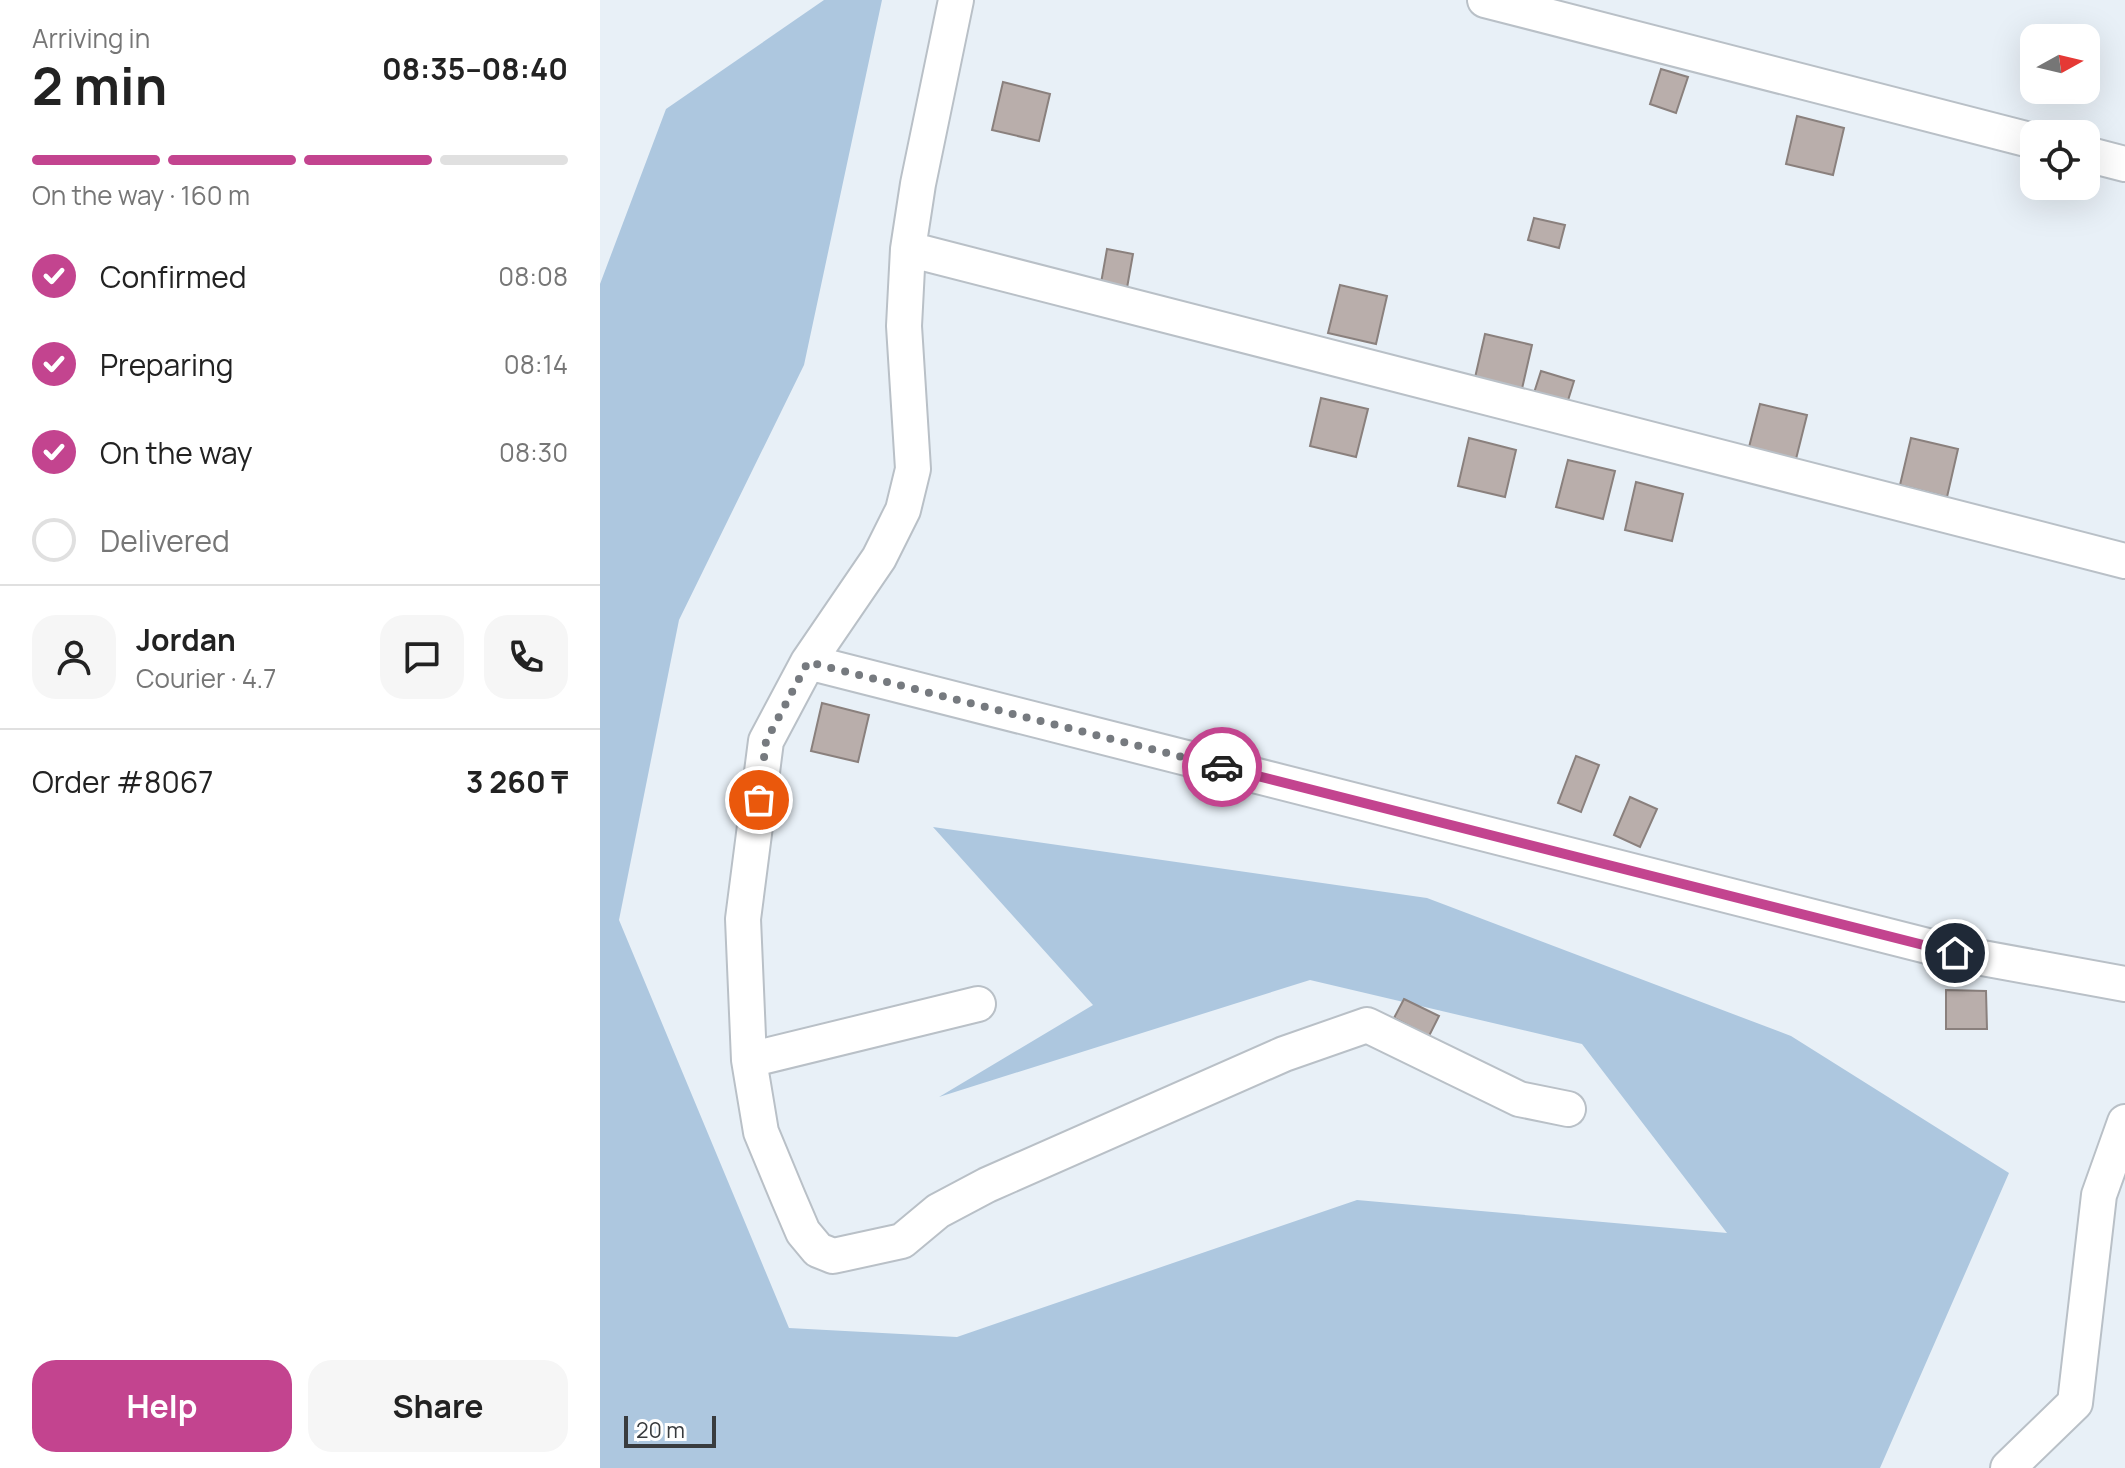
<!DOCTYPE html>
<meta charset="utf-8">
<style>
:root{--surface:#fff;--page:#f6f6f6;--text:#222;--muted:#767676;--line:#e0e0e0;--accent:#c3448f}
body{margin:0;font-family:Manrope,sans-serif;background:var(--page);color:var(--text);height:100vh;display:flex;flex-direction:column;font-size:30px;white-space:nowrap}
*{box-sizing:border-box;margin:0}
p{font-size:26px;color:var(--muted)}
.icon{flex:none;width:44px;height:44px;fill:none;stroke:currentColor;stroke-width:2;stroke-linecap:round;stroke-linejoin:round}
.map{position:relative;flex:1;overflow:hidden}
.sheet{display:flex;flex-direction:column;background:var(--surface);width:600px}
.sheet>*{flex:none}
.needle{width:52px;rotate:82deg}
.fabs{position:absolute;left:1420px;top:24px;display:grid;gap:16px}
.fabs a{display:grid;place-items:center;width:80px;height:80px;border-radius:16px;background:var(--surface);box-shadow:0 8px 32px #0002;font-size:40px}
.scale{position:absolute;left:24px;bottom:20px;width:92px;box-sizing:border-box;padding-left:8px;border:4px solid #383b3e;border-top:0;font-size:22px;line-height:28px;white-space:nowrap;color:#383b3e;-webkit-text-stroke:6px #fff;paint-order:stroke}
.pin{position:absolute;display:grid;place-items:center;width:68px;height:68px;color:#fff;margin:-34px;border:4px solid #fff;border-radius:50%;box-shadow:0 2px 8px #0007}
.courier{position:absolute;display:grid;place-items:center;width:80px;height:80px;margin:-40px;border:6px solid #c3448f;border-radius:50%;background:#fff;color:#222;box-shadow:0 2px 10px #0007}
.head em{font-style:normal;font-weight:700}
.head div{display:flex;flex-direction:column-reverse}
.head{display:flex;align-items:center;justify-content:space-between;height:136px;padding:0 32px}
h1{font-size:52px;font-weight:700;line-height:60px}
.bar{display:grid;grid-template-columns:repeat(4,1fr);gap:12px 8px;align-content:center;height:96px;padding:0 32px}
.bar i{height:10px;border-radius:6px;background:var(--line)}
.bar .on{background:var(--accent)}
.bar p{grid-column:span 4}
.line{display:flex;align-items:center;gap:20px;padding:0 32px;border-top:2px solid var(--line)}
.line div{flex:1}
.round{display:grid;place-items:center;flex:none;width:84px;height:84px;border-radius:24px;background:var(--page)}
ol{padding:0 32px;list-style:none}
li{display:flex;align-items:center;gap:24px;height:88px}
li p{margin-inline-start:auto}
li .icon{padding:8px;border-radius:50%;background:var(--accent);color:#fff;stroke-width:4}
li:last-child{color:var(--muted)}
li i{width:44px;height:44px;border:4px solid var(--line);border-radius:50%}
.action{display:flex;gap:16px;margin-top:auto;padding:16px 32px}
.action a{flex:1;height:92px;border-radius:24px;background:var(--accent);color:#fff;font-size:32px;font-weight:700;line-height:92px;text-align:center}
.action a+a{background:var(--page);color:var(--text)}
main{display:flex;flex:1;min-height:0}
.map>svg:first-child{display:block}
.green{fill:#adc7df}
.building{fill:#b9aeab;stroke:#8a807d;stroke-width:2}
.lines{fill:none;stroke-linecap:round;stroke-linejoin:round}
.minor-casing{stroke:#b9c0c7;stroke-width:38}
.minor{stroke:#fff;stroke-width:34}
.done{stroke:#767a7f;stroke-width:8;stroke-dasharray:0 14.4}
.route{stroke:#c3448f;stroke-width:10}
</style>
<main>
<section class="sheet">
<div class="head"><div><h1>2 min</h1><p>Arriving in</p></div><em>08:35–08:40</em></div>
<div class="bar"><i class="on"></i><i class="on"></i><i class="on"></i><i></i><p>On the way · 160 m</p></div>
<ol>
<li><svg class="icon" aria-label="check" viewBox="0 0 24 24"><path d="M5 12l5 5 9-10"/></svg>Confirmed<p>08:08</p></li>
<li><svg class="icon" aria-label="check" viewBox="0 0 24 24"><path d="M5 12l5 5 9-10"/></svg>Preparing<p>08:14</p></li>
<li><svg class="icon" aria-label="check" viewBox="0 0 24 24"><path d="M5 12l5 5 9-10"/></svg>On the way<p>08:30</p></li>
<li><i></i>Delivered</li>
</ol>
<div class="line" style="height:144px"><a class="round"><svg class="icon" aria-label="person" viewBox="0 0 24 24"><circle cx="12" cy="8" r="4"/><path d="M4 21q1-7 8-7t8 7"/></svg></a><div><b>Jordan</b><p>Courier · 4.7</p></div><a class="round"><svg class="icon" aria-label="chat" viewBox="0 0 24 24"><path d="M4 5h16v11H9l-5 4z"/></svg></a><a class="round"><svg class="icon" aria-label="phone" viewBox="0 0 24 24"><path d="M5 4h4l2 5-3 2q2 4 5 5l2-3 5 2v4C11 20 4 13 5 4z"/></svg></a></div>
<div class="line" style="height:104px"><div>Order #8067</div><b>3 260 ₸</b></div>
<div class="action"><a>Help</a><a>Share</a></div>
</section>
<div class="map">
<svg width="1525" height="1468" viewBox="0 0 1525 1468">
<rect width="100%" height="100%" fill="#e8f0f7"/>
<path class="green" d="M 224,0 L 282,0 L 204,365 L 79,620 L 19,920 L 189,1328 L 357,1337 L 757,1200 L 1127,1233 L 982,1044 L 710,980 L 339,1097 L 493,1005 L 333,827 L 827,898 L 1191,1036 L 1409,1173 L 1280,1468 L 0,1468 L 0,284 L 66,109 Z"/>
<path class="building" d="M 1061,69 L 1088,77 L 1076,113 L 1050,104 Z
M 403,82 L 450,94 L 439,141 L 392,130 Z
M 1197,116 L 1244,128 L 1233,175 L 1186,164 Z
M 934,218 L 965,225 L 959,248 L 928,240 Z
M 507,249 L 533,254 L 527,288 L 501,283 Z
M 740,285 L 787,296 L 776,344 L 728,333 Z
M 885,334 L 932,345 L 921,393 L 874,382 Z
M 941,371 L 974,381 L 965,410 L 932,399 Z
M 721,398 L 768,409 L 756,457 L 710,446 Z
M 1160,404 L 1207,415 L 1195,463 L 1148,451 Z
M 869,438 L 916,450 L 905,497 L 858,486 Z
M 1311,438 L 1358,449 L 1347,497 L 1300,485 Z
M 968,460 L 1015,471 L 1003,519 L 956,507 Z
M 1036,482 L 1083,494 L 1072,541 L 1025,530 Z
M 222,703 L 269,715 L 258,762 L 211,751 Z
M 976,756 L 999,765 L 981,812 L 958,803 Z
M 1030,797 L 1057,809 L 1040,847 L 1014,835 Z
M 1346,990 L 1386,991 L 1387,1029 L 1346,1029 Z
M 804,999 L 839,1016 L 829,1036 L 794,1018 Z"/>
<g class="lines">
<g class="minor-casing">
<path id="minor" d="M 356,0 L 318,184 L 308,249 L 304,326 L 313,469 L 303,510 L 279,558 L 208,662 L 166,741 L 143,919 L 149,1060 L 378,1004
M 885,0 L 1434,141
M 1486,154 L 1525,164
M 308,249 L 1525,561
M 208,662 L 1355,953 L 1525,984
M 149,1060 L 161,1132 L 188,1197 L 203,1232 L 218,1250 L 233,1256 L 302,1241 L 338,1211 L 387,1185 L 684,1054 L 767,1025 L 919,1099 L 968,1109
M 1408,1468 L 1475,1403 L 1499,1195 L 1525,1122"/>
</g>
<use href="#minor" class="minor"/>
</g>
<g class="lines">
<path class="done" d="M 159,800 L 166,741 L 208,662 L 622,767"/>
<path class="route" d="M 622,767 L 1355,953"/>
</g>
</svg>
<div class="fabs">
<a><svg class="needle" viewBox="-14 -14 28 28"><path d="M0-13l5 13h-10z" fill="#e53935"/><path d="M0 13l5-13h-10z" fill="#767676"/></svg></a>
<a><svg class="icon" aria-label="locate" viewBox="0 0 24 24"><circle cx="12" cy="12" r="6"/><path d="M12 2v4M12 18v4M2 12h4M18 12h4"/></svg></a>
</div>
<div class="scale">20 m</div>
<div class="pin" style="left:159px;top:800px;background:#ea580c"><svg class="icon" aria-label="bag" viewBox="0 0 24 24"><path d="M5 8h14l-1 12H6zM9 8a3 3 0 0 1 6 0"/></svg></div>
<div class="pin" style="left:1355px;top:953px;background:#1f2937"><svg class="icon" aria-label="home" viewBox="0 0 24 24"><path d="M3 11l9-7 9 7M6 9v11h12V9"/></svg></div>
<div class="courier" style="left:622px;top:767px"><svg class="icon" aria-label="car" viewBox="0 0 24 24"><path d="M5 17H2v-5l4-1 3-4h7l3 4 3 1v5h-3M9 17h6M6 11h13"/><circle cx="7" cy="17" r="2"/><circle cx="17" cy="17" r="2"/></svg></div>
</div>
</main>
